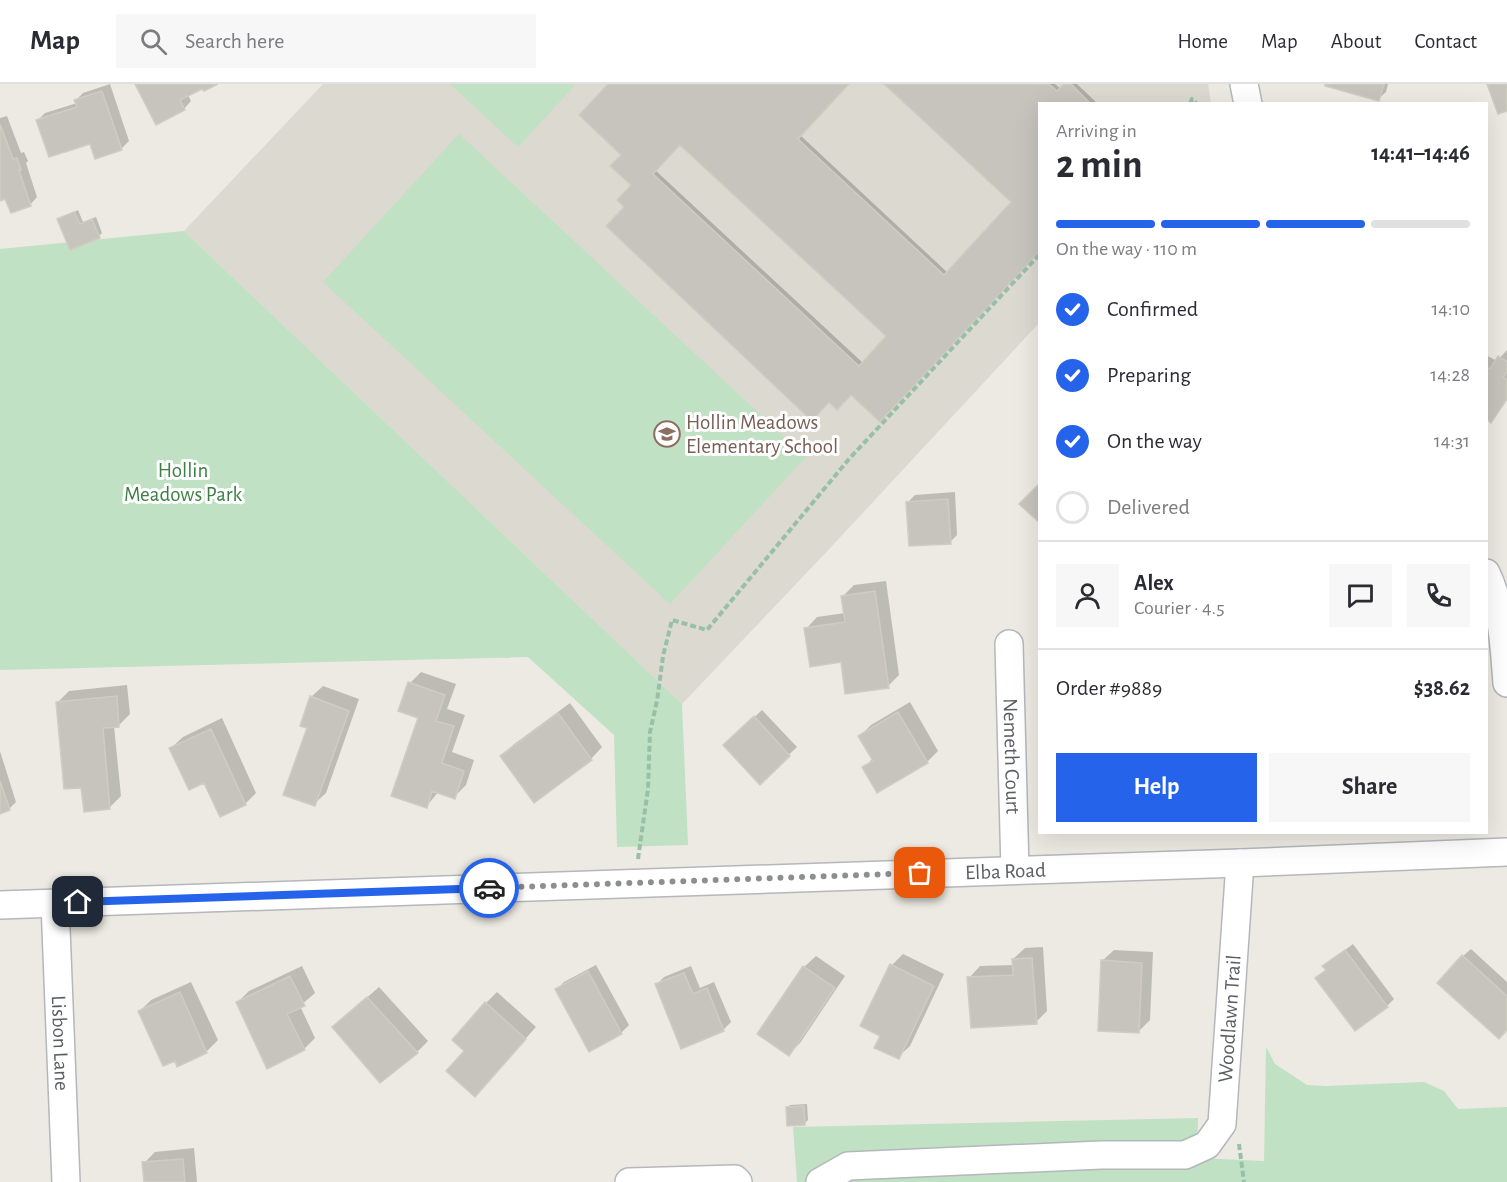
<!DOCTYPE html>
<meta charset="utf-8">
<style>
:root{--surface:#fff;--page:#f7f7f7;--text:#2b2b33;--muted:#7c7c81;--line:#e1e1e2;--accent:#2563eb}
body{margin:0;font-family:"Alegreya Sans",sans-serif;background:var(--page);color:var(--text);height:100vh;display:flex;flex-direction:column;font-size:22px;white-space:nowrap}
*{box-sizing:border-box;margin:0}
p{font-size:20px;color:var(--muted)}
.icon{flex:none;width:33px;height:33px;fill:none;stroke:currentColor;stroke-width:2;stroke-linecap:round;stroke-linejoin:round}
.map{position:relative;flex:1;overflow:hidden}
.panel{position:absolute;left:1038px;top:18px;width:450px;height:732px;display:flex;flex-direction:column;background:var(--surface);border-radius:0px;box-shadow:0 6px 24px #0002}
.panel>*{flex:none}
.pin{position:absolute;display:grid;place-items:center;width:51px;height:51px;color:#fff;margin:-26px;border-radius:12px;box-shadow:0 3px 9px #0006}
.courier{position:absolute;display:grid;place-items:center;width:60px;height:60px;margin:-30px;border:4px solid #2563eb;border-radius:50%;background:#fff;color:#222;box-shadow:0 2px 8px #0007}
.head em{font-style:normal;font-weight:700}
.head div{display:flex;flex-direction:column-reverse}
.head{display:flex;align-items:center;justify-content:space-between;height:102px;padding:0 18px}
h1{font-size:39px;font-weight:700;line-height:45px}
.bar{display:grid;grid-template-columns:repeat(4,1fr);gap:9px 6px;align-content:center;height:72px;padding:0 18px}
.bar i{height:8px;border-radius:4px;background:var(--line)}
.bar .current{background:var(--accent)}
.bar p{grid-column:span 4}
.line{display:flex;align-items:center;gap:15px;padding:0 18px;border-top:2px solid var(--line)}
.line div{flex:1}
.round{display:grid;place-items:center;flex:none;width:63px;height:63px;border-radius:0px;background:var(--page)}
ol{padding:0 18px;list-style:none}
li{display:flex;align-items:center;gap:18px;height:66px}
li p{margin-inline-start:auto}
li .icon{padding:6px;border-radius:50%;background:var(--accent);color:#fff;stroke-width:4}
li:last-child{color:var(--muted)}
li i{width:33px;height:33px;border:3px solid var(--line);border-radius:50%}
.primary-button{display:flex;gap:12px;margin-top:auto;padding:12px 18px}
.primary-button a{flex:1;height:69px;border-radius:0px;background:var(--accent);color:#fff;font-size:24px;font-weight:700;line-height:69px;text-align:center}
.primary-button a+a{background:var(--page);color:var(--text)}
header{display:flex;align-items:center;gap:36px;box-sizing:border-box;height:84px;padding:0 30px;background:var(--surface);border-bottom:2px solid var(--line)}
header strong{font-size:28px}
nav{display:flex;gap:33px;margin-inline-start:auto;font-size:21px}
.search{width:420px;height:54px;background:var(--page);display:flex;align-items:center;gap:15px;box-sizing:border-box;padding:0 21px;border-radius:0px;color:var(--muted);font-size:22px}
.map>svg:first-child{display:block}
.education{fill:#dbd9d0}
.green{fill:#c0e1c3}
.shadow{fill:#0003;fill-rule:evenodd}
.building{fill:#c7c4be;stroke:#d0ccc1;stroke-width:1.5;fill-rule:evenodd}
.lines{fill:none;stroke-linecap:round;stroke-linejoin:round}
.minor-casing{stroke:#b4b7bb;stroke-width:30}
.path{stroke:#98bfa7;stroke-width:4;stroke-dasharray:6 3;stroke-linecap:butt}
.minor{stroke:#fff;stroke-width:27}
.done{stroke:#8d8e8e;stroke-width:6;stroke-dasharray:0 10.8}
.route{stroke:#2563eb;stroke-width:8}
.labels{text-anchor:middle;stroke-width:6;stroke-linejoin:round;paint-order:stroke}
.education-label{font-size:21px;fill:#785e54;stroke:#fff;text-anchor:start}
.park-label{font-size:21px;fill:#3b7f44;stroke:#fff}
.street-label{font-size:21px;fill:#5a5d61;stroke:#fff}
</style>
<header>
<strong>Map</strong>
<div class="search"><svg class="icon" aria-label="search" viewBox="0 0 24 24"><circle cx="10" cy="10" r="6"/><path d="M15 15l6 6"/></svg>Search here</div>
<nav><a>Home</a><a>Map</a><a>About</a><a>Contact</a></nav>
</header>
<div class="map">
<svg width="1507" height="1098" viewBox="0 0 1507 1098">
<rect width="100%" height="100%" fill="#eceae2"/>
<path class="education" d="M 323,0 L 1208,0 L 1211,19 L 1040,20 L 1039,239 L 833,461 L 682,620 L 184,147 Z"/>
<path class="green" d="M 450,0 L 571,0 L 574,2 L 518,63 Z
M 459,50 L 806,373 L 670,520 L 323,198 Z
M 184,147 L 682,620 L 688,761 L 617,763 L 614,651 L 528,573 L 0,586 L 0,165 Z
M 1266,963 L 1275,980 L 1307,1001 L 1326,1002 L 1424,998 L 1444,1007 L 1458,1025 L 1507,1023 L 1507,1098 L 797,1098 L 793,1043 L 1198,1034 L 1197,1074 L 1264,1077 Z"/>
<path class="shadow" d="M 110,0 L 129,57 L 121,65 L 91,58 L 38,36 L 45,29 L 77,19 L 76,16 L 83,9 Z
M 137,0 L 214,0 L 203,3 L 188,11 L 191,17 L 184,25 Z
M 610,0 L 847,0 L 800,51 L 948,189 L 1014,118 L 887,0 L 1055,0 L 1061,5 L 1066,0 L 1077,0 L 1098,20 L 1040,20 L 1040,165 L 851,309 L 626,123 L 633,101 L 623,70 ZM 680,59 L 888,252 L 863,279 L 655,86 Z
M 1327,0 L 1388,0 L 1386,8 L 1378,15 Z
M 7,32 L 21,69 L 24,68 L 28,77 L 26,79 L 37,113 L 30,121 L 6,113 L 0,115 L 0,34 Z
M 78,126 L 83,138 L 96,133 L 102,149 L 99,152 L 59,136 Z
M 1507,266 L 1507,316 L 1491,337 L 1486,334 L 1486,271 L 1497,277 Z
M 955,408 L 957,451 L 950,458 L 908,418 L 915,411 Z
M 886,497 L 899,591 L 888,602 L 842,576 L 806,545 L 817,533 L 845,529 L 842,513 L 854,501 Z
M 421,588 L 456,600 L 447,625 L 465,631 L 452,668 L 474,676 L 466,701 L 454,713 L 439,707 L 426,723 L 420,633 L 410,599 Z
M 127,601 L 130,630 L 119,641 L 114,642 L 121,712 L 109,724 L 83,702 L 58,618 L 69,607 Z
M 323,602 L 359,615 L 326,709 L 314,720 L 311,613 Z
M 910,618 L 938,667 L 927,678 L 864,684 L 873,674 L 860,652 L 871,641 Z
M 570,619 L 602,663 L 591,675 L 502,672 L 513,661 Z
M 762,626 L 797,663 L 760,698 L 725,661 Z
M 222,634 L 256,709 L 245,720 L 205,697 L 171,664 L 183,653 Z
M 0,667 L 16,718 L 9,725 L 0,728 Z
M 1353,860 L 1394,915 L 1387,922 L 1324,882 Z
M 1043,863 L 1047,927 L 1036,938 L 969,894 L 980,882 L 1014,881 L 1013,875 L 1025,864 Z
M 1471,865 L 1507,898 L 1507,944 L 1463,872 Z
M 1114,866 L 1153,868 L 1150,936 L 1139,947 L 1102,877 Z
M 903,870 L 944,890 L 910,962 L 898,973 L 882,951 L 892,881 Z
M 816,872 L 845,892 L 800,959 L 789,970 L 804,883 Z
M 596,881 L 629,941 L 621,949 L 590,966 L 557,905 L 564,898 Z
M 302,882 L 315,909 L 300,922 L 315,954 L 304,965 L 237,919 L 249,907 Z
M 691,882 L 700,904 L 714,898 L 731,938 L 723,946 L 682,963 L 656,901 L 664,893 Z
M 191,898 L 218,956 L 206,968 L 175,975 L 140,927 L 151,916 Z
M 379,903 L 428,957 L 417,968 L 346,932 Z
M 497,908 L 536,943 L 486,999 L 466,966 L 486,919 Z
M 807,1020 L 808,1036 L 805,1039 L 787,1024 L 790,1021 Z
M 194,1064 L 197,1098 L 146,1098 L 144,1079 L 155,1068 Z"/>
<path class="building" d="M 135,0 L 218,0 L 204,7 L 202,5 L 180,16 L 185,26 L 156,41 Z
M 608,0 L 849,0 L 798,55 L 944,191 L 1011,118 L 884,0 L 1049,0 L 1057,7 L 1064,0 L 1071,0 L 1091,20 L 1040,20 L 1040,167 L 880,338 L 851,311 L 837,326 L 829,318 L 812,337 L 606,142 L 624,123 L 617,116 L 631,101 L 610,82 L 621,71 L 579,31 ZM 680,61 L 886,252 L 859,282 L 653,90 Z
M 1325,0 L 1384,0 L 1379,17 L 1325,2 Z
M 1487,0 L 1507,0 L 1507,27 L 1498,30 Z
M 102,7 L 122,66 L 95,75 L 90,60 L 49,73 L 36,36 L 77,23 L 74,16 Z
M 0,40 L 13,75 L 17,74 L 21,86 L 19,86 L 31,122 L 11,129 L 5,115 L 0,117 Z
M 74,128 L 80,140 L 92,135 L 100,154 L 70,166 L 57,135 Z
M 1498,272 L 1507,278 L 1507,288 L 1503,293 L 1507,296 L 1507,315 L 1491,339 L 1486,335 L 1486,283 L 1490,285 Z
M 1040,399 L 1040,439 L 1019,420 Z
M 948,415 L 951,460 L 909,462 L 906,418 Z
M 875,507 L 889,604 L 845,610 L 841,578 L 810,583 L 804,544 L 845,538 L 841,512 Z
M 408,598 L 445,611 L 436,637 L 454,642 L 442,679 L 464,687 L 455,715 L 432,707 L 427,724 L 391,712 L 418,634 L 398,627 Z
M 117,612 L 119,643 L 103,644 L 110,725 L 84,728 L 81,704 L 64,705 L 56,618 Z
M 310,612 L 349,627 L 315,722 L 283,711 L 307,644 L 300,642 Z
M 898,628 L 928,679 L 877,709 L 862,683 L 873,677 L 858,652 Z
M 558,629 L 592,676 L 534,719 L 500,672 Z
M 754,632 L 790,672 L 760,701 L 723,661 Z
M 211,645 L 246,721 L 220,733 L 204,699 L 189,706 L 169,664 Z
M 0,697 L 10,726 L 0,730 Z
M 1345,866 L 1388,923 L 1355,947 L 1315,894 L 1326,886 L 1322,882 Z
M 1462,871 L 1507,912 L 1507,946 L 1499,955 L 1437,899 Z
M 1032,874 L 1037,940 L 971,944 L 967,893 L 1013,891 L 1012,875 Z
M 1101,876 L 1142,879 L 1139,949 L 1098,947 Z
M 890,880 L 934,902 L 899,975 L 874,964 L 880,952 L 860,942 Z
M 803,882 L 835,904 L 789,972 L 757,950 Z
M 588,887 L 622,950 L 589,968 L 555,905 Z
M 684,889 L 693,910 L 707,904 L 724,947 L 681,965 L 655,900 Z
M 290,892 L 305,922 L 287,930 L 305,966 L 267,985 L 236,918 Z
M 180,908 L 207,969 L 177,983 L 175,977 L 163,982 L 138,927 Z
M 367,913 L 418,969 L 380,999 L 332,943 Z
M 485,918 L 526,955 L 475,1013 L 446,987 L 464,967 L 452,956 Z
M 804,1022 L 805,1041 L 787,1042 L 786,1023 Z
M 183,1075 L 185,1098 L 144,1098 L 142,1078 Z"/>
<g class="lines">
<g class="minor-casing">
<g id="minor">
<path d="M 1244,0 L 1248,20"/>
<path d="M 1486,489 C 1503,524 1504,562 1507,599"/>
<path id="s1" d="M 1009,560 L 1015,786"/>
<path id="s2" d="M 55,819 L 66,1098"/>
<path id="s3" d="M 0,821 L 1240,779 L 1507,768"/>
<path d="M 629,1098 L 735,1095 L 738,1098"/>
<path id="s4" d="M 820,1098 L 848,1082 L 1101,1071 L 1185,1071 L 1207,1061 L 1222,1040 L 1240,779"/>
</g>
</g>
<path class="path" d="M 1190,20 L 1192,15 L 1197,20
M 638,775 L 648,705 L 650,648 L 657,617 L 663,572 L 672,536 L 707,546 L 849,375 L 1040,170
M 1239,1060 L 1244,1098"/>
<use href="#minor" class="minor"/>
</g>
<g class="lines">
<path class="done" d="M 489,804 L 920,789"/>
<path class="route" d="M 78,818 L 489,804"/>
</g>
<defs>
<g id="school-ring" transform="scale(1.35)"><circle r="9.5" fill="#fff" stroke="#8d6e63" stroke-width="1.5"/><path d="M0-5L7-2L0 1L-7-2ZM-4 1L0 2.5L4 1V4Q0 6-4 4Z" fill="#8d6e63"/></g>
</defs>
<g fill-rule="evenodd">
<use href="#school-ring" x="667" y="350"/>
</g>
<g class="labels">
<g class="education-label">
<text x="686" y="345">Hollin Meadows<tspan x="686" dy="24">Elementary School</tspan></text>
</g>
<g class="park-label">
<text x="183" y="393">Hollin<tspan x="183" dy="24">Meadows Park</tspan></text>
</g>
<g class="street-label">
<text dy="7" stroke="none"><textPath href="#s1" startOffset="112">Nemeth Court</textPath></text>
<text dy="7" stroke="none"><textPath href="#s3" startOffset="1006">Elba Road</textPath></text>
<text dy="7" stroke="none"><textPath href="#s4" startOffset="525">Woodlawn Trail</textPath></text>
<text dy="7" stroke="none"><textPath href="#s2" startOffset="140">Lisbon Lane</textPath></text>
</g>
</g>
</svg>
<div class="pin" style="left:920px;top:789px;background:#ea580c"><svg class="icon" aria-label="bag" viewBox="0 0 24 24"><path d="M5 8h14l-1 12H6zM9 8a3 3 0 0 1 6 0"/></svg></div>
<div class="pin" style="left:78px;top:818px;background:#1f2937"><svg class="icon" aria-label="home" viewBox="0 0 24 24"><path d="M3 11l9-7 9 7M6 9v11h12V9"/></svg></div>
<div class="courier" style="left:489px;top:804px"><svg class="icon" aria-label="car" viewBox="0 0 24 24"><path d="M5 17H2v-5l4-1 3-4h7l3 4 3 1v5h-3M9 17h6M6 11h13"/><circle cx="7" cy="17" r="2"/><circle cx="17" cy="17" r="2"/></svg></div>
<section class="panel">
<div class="head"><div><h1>2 min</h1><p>Arriving in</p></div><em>14:41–14:46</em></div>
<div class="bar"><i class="current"></i><i class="current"></i><i class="current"></i><i></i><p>On the way · 110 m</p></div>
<ol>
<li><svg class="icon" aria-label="check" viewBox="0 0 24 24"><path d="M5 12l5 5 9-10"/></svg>Confirmed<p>14:10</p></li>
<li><svg class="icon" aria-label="check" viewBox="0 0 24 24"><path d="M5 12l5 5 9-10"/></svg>Preparing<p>14:28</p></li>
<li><svg class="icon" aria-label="check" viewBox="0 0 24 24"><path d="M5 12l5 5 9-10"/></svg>On the way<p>14:31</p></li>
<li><i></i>Delivered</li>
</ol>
<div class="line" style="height:108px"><a class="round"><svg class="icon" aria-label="person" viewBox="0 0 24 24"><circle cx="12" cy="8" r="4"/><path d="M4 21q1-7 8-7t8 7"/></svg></a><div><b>Alex</b><p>Courier · 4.5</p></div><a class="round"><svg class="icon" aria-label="chat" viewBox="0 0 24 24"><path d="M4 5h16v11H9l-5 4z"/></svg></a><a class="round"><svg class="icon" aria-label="phone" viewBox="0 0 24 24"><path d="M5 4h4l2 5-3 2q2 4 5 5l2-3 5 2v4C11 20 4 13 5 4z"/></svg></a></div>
<div class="line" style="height:78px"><div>Order #9889</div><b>$38.62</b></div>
<div class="primary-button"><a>Help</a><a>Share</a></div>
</section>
</div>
